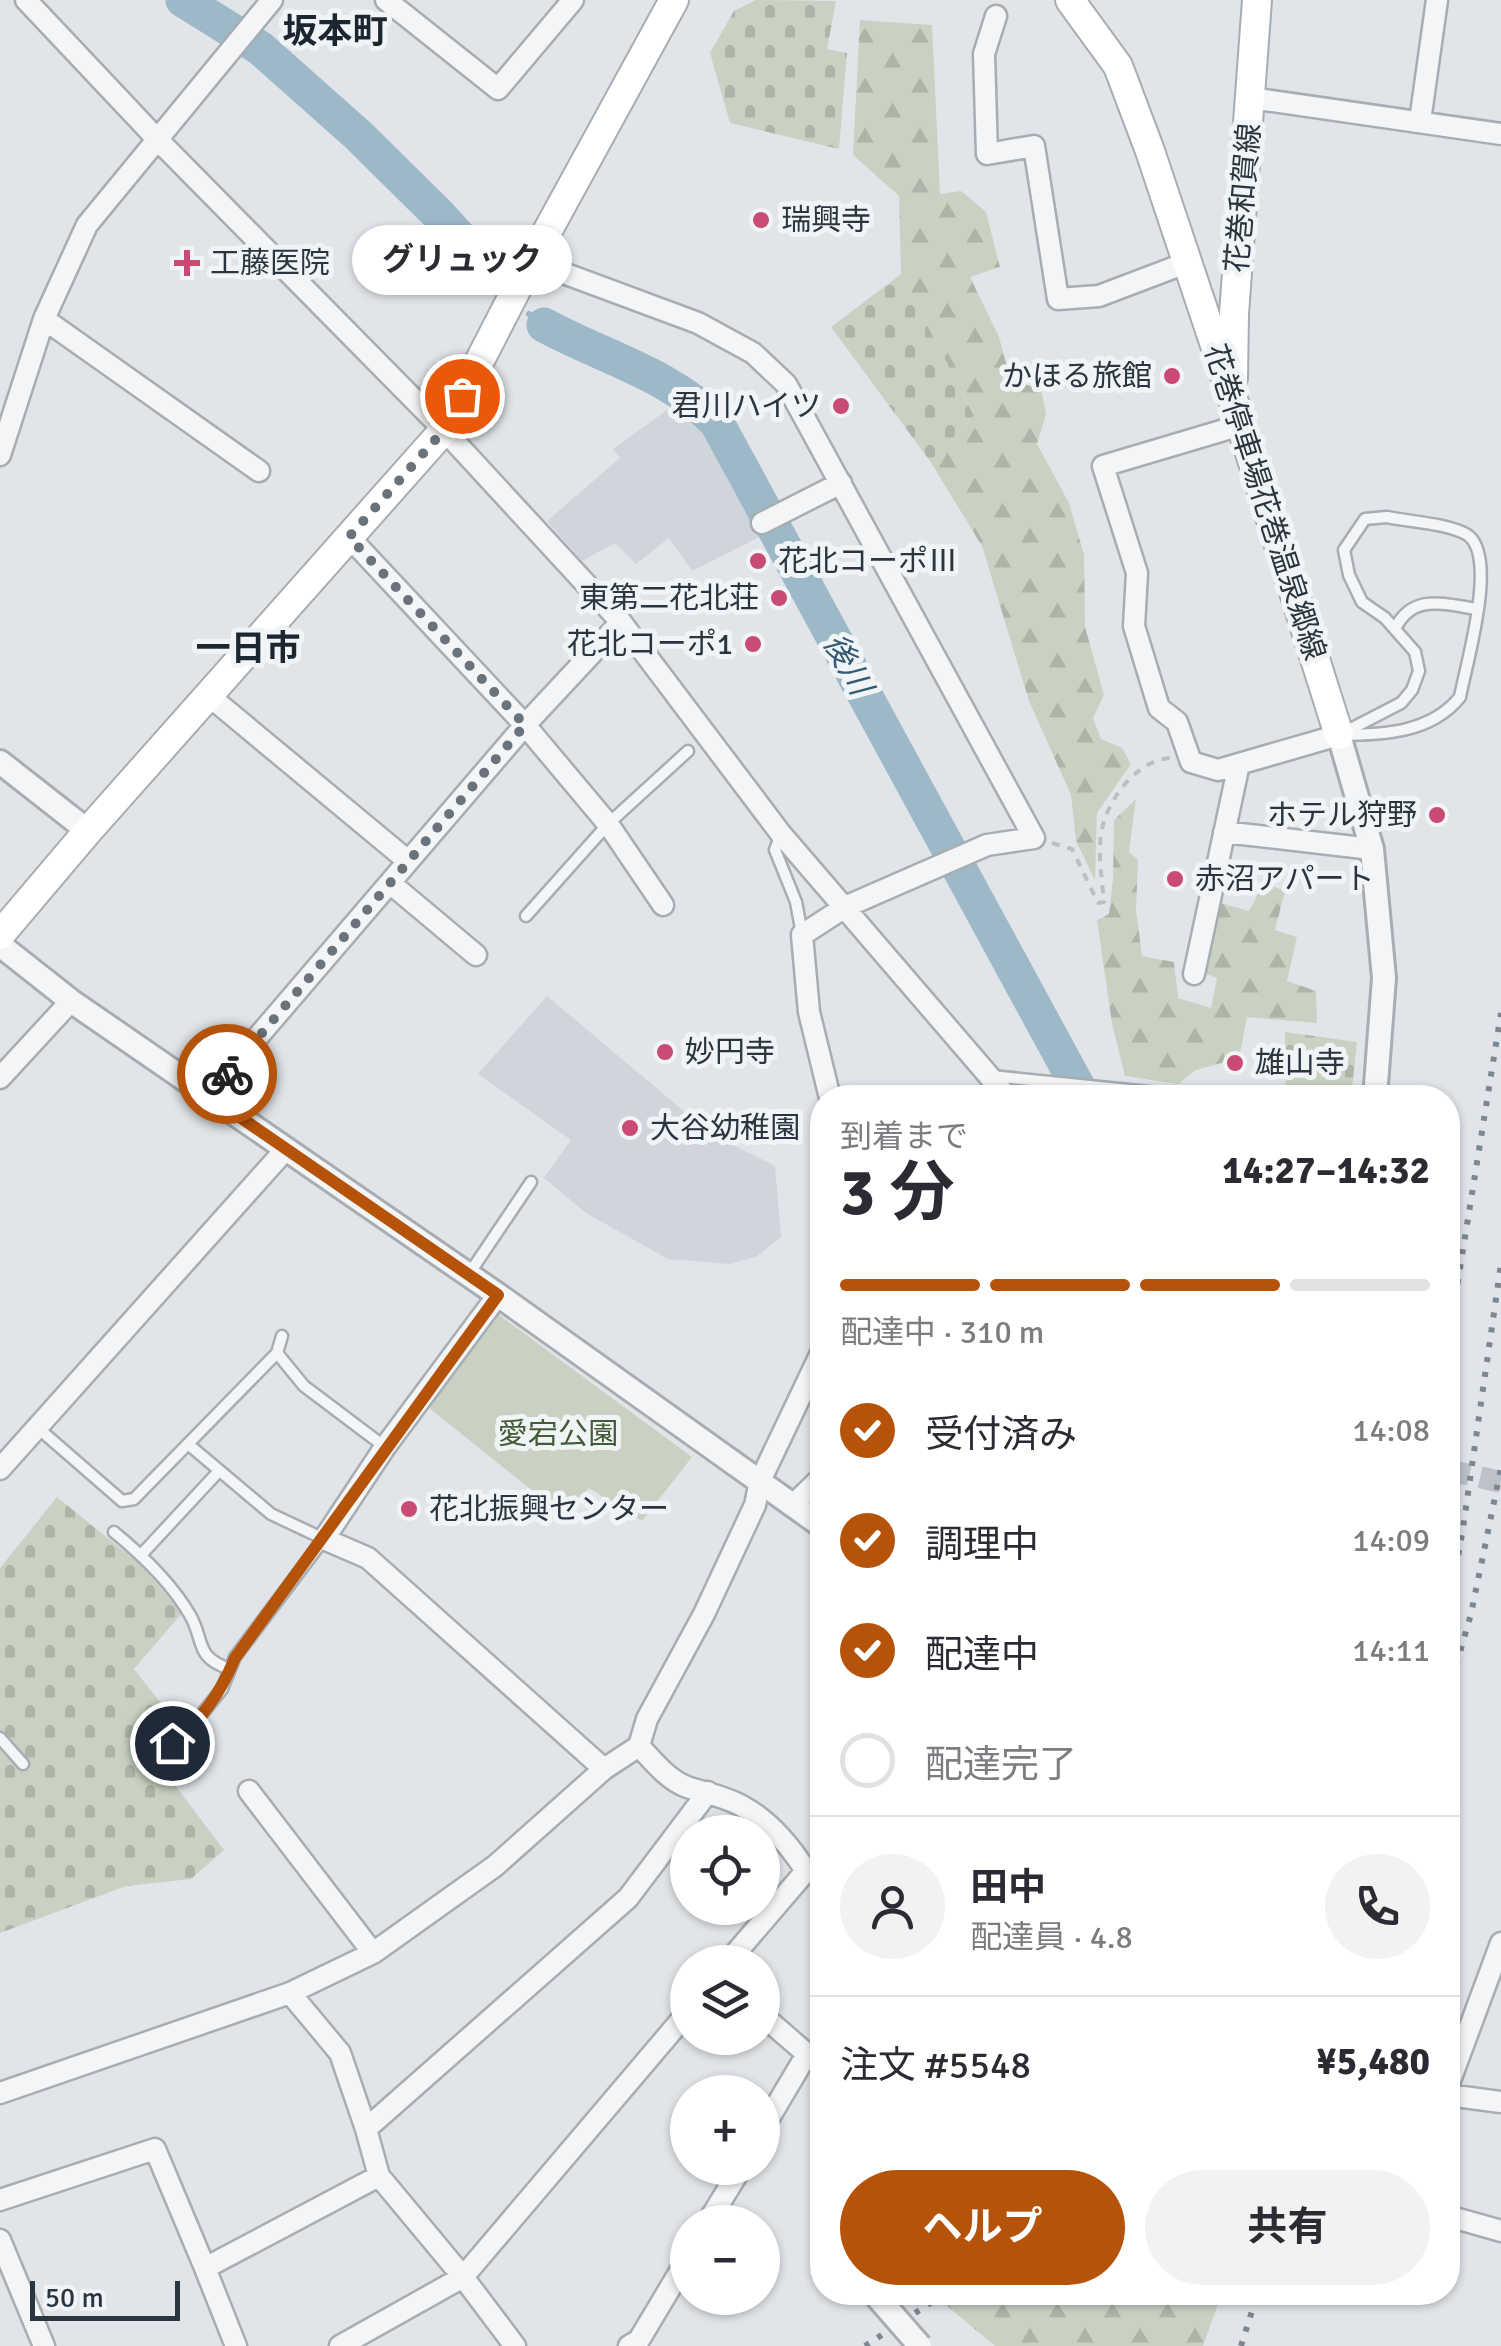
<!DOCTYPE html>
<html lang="ja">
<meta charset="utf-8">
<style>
:root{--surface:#fff;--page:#f2f2f3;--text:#2b2b33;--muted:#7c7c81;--line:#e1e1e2;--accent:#b45309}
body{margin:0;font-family:Signika,"Noto Sans JP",sans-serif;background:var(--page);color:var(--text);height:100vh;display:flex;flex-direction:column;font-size:38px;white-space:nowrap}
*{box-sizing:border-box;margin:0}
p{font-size:32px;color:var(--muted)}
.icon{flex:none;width:55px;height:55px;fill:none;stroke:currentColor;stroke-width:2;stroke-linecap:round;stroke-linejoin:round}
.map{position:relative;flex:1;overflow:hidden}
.details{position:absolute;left:810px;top:1085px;width:650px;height:1220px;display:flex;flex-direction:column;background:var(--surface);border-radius:40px;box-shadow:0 2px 8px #0004}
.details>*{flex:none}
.controls{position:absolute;left:670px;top:1815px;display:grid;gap:20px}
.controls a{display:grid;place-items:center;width:110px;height:110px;border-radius:50%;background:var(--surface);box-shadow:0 2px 8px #0004;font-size:50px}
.scale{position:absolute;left:30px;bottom:25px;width:150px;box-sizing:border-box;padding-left:10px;border:5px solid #2a3540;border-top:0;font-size:28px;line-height:35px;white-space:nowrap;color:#2a3540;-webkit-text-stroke:8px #f0f4f6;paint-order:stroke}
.pin{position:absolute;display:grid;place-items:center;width:85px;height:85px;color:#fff;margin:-42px;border:5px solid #fff;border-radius:50%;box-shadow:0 2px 10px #0007}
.courier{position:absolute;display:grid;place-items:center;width:100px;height:100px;margin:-50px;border:8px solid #b45309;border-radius:50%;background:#fff;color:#222;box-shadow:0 2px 12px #0007}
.bubble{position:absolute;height:70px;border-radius:35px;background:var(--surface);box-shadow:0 2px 8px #0004;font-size:32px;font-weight:700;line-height:70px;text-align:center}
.head em{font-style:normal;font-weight:700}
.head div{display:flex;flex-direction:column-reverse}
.head{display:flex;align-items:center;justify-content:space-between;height:170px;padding:0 30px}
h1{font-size:65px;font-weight:700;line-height:75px}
.bar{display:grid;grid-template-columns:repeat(4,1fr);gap:15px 10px;align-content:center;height:120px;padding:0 30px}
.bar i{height:12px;border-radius:8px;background:var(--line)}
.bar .selected{background:var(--accent)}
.bar p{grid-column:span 4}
.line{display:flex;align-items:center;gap:25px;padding:0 30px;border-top:2px solid var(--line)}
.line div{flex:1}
.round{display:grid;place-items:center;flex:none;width:105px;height:105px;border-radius:52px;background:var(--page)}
ol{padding:0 30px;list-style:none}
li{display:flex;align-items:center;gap:30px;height:110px}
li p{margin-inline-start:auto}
li .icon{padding:10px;border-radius:50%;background:var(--accent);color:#fff;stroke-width:4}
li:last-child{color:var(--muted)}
li i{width:55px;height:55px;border:5px solid var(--line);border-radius:50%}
.cta{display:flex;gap:20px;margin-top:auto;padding:20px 30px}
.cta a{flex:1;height:115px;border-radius:60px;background:var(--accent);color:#fff;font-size:40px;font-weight:700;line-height:115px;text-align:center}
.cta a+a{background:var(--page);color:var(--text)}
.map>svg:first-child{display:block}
.built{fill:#cfd5db}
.forest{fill:url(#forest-firs)}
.cemetery{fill:url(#cemetery-stones)}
.green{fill:#c9d2c2}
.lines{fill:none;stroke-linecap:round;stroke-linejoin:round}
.stream{stroke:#9db8c7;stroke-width:6}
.river{stroke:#9db8c7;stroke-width:35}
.tertiary-tunnel{stroke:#bcc2c7;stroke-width:22;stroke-dasharray:22 11;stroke-linecap:butt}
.service-casing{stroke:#a6adb3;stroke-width:15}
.minor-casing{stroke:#a6adb3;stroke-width:25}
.tertiary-casing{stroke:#a6adb3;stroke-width:28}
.secondary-casing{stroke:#a6adb3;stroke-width:32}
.path{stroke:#bbbfc4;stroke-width:4;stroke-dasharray:8 8;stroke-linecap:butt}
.service{stroke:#f3f5f7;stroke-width:10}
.minor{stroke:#f3f5f7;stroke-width:20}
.tertiary{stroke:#f3f5f7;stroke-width:22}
.secondary{stroke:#fff;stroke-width:28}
.rail{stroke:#7b8792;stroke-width:6;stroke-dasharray:5 10;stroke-linecap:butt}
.tertiary-bridge-casing{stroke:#a6adb3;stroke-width:28;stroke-linecap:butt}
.tertiary-bridge{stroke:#f3f5f7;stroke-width:22}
.done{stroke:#6a737b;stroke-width:10;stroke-dasharray:0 18}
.route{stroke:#b45309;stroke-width:12}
.poi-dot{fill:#c94a72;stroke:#f0f4f6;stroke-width:4}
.labels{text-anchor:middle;stroke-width:10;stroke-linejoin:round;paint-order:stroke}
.street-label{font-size:30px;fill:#2a3540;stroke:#f0f4f6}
.poi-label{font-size:30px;fill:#2a3540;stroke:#f0f4f6;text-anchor:start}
.park-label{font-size:30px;fill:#445b37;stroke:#f0f4f6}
.water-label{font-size:32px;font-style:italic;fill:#355a72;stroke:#f0f4f6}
.quarter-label{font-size:35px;font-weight:bold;fill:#1c2631;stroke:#f0f4f6}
</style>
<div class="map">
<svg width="1501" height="2346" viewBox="0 0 1501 2346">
<defs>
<pattern id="forest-firs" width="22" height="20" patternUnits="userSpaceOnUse" patternTransform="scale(2.5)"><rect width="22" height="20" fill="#c9d2c2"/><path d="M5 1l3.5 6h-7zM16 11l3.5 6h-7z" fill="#adb5a8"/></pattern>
<pattern id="cemetery-stones" width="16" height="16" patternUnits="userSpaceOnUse" patternTransform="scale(2.5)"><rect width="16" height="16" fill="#c9d2c2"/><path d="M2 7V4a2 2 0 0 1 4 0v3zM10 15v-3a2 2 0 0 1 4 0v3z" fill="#adb5a8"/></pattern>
</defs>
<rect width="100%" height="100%" fill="#e1e5e9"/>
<path class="built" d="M 678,402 L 708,427 L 767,533 L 692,571 L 669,538 L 636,564 L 615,543 L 582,561 L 547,521 L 620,458 L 613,449 Z
M 547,996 L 711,1134 L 775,1166 L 781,1237 L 756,1257 L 729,1264 L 668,1259 L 586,1213 L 544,1178 L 571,1140 L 478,1074 Z"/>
<path class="forest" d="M 860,20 L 932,25 L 940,194 L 961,191 L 986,212 L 1000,267 L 970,277 L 999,337 L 1009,374 L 1020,383 L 1041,389 L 1046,414 L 1037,444 L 1069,503 L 1084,555 L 1085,627 L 1104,695 L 1093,718 L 1101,739 L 1122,748 L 1131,764 L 1097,813 L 1095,880 L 1076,841 L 1071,795 L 1029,701 L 982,546 L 930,461 L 974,416 L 901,274 L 899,196 L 853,155 Z
M 1136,799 L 1129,852 L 1138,860 L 1136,910 L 1142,956 L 1174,962 L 1178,998 L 1211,1008 L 1217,978 L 1206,974 L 1221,903 L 1249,911 L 1264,883 L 1285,891 L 1275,930 L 1297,937 L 1287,981 L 1316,991 L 1317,1023 L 1247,1017 L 1239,1058 L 1196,1070 L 1178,1084 L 1125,1076 L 1112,1024 L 1097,920 L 1109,914 L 1113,879 L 1114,820 Z
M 966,2293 L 966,2292 L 1222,2293 L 1203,2346 L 995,2346 L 947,2306 Z"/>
<path class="cemetery" d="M 756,0 L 836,1 L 827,49 L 847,53 L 839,149 L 730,123 L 710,53 L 734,11 Z
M 901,274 L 974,416 L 930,461 L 831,327 Z
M 1285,1032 L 1357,1042 L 1351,1097 L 1299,1097 L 1299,1089 L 1286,1090 Z
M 57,1497 L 141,1565 L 182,1613 L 134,1669 L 199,1751 L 168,1776 L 224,1850 L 191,1879 L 126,1886 L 0,1933 L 0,1568 Z"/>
<path class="green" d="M 495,1312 L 692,1457 L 642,1521 L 589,1488 L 564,1516 L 423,1403 Z"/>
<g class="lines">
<path class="stream" d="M 491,272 L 503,286
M 529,314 L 544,325"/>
<path class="river" d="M 183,0 L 260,48 L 358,135 L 440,216 L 491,272
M 544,325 C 600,356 673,375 717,423 L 1084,1098"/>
<path class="tertiary-tunnel" d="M 1448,1470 L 1501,1482"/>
<g class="service-casing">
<path id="service" d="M 1387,517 C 1411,522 1442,523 1464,533 C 1501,549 1466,664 1460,697 C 1431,733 1383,735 1339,735 L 1401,703 L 1412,690 L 1419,671 L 1415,652 L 1385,618 L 1362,602 L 1349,575 L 1344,550 L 1365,519 Z
M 1395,629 C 1412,593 1444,604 1477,609
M 781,834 L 775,850 L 796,902 L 802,934
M 526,916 L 608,824 L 688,751
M 992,1076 L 1188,1096
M 469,1274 L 531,1182
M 282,1336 L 277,1353 L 304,1386 L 385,1447
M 38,1428 L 122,1501 L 134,1499 L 277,1353
M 114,1532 C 142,1555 172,1584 190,1615 C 205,1641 194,1657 230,1669
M 141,1555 L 219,1471
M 0,1738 L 23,1764
M 154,1756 L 189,1730 L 222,1689 L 235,1657 L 324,1539 L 271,1514 L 188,1444"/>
</g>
<g class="minor-casing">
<path id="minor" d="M 26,0 L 158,140 L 444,430 L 621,622 L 781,834 L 1008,1098
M 386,0 L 498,89 L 573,0
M 996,16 L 984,54 L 987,154 L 1034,146 L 1058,299 L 1099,296 L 1186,263
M 1251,98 L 1501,134
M 1420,121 L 1437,0
M 531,261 L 698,323 L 753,353 L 786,384 L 1034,838 L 987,845 L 845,907 L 802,935 L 809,1012 L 830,1098
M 44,319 L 259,471
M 1241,425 L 1103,466 L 1137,573 L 1134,626 L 1159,708 L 1177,722 L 1191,762 L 1218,770 L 1339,735
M 0,455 L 44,319 L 87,225 L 272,0
M 762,523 L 841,483
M 349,537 L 525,725 L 608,824 L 663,905
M 208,695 L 408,861
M 1224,832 L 1372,849
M 390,883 L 476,955
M 1194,974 L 1239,764
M 0,1078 L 71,1001
M 208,1095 L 525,725 L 621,622
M 498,1295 L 385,1447 L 324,1539 L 368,1558 L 604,1769
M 0,1469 L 286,1149
M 793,1505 L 822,1477
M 639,1746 C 653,1761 668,1780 687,1787 C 705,1793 723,1796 740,1805 C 769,1820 789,1844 806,1871 L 728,1962
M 249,1791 L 373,1953
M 290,1993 L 340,2053 L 366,2129 L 628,1898 L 708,1792
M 762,2015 L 807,2054 L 762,2130
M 1448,2086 L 1501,1943
M 0,2093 L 290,1993 L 373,1953 L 495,1866 L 604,1769 L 639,1746 L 647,1719 L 704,1614 L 755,1505 L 760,1481 L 822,1351
M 1448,2095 L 1501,2102
M 366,2129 L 379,2176
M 0,2200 L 155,2149 L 205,2268
M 1448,2216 L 1501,2231
M 708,2222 L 741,2168
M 0,2240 L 44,2346
M 236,2346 L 205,2268 L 379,2176 L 463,2277 L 515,2346
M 340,2346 L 463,2277 L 688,2012
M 629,2346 L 639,2340 L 688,2258"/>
</g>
<g class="tertiary-casing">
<path id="tertiary" d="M 1339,735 L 1372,849 L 1384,978 L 1375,1098
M 0,762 L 88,831
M 0,945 L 71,1001 L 498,1295 L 822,1526"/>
</g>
<g class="secondary-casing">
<path id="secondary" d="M 1070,0 L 1118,66 L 1150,151 L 1232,396 L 1339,735
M 1233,378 L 1234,314 L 1257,0
M 0,935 L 88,831 L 444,430 L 531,261 L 674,0"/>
</g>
<path class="path" d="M 1052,843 L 1072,849 L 1098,903 L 1104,902 C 1102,878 1096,845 1104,821 C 1114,792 1139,760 1171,758"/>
<use href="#service" class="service"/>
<use href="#minor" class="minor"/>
<use href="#tertiary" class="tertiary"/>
<use href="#secondary" class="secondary"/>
<path class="rail" d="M 1448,1343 L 1501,1013
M 1448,1614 L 1463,1528 L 1501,1264
M 1448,1694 L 1471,1614 L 1501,1468
M 865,2346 L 947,2292
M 1241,2346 L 1258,2292"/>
<g class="tertiary-bridge-casing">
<path id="tertiary-bridge" d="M 873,2292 L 920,2346"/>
</g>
<use href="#tertiary-bridge" class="tertiary-bridge"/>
</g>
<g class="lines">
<path class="done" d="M 227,1074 L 525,725 L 349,537 L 444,430 L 462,396"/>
<path class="route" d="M 172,1743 C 202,1721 221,1692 235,1658 L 498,1295 L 208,1095 L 227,1074"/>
</g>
<g class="poi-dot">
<circle cx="761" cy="220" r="10"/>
<path d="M182 248h10v10h10v10h-10v10h-10v-10h-10v-10h10z"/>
<circle cx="1172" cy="376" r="10"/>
<circle cx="841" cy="406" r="10"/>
<circle cx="758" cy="561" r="10"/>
<circle cx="779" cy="598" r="10"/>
<circle cx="753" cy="644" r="10"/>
<circle cx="1437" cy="815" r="10"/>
<circle cx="1175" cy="879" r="10"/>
<circle cx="665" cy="1052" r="10"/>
<circle cx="1235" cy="1063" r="10"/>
<circle cx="630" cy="1128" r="10"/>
<circle cx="409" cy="1509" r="10"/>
</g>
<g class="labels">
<g class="street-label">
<text transform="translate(1243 198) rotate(-85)" y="10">花巻和賀線</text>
<text transform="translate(1265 502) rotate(72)" y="10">花巻停車場花巻温泉郷線</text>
</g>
<g class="poi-label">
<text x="781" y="230">瑞興寺</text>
<text x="210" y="273">工藤医院</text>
<text x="1152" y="386" text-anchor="end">かほる旅館</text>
<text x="821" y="416" text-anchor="end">君川ハイツ</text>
<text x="778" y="571">花北コーポⅢ</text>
<text x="759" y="608" text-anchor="end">東第二花北荘</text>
<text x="733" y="654" text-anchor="end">花北コーポ1</text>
<text x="1417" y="825" text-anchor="end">ホテル狩野</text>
<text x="1195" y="889">赤沼アパート</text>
<text x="685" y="1062">妙円寺</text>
<text x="1255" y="1073">雄山寺</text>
<text x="650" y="1138">大谷幼稚園</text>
<text x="429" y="1519">花北振興センター</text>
</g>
<g class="park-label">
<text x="558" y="1444">愛宕公園</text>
</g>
<g class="water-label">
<text transform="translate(848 664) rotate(61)" y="11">後川</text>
</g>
<g class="quarter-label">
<text x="335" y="43">坂本町</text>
<text x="248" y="660">一日市</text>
</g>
</g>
</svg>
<div class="controls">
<a><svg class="icon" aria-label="locate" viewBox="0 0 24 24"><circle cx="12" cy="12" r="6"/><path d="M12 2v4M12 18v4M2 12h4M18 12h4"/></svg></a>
<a><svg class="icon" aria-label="layers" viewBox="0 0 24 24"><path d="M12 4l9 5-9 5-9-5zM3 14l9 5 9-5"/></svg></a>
<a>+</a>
<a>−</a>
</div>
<div class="scale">50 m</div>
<div class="pin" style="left:462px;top:396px;background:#ea580c"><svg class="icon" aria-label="bag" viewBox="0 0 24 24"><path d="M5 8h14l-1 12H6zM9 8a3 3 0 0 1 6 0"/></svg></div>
<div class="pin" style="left:172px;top:1743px;background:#1f2937"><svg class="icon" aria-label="home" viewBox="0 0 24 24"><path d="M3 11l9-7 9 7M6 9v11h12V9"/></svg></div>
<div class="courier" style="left:227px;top:1074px"><svg class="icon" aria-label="bike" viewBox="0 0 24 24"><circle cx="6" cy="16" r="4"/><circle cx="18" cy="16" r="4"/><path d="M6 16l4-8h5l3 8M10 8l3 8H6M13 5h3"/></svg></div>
<div class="bubble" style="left:352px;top:225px;width:220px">グリュック</div>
<section class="details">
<div class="head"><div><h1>3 分</h1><p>到着まで</p></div><em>14:27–14:32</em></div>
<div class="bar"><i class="selected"></i><i class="selected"></i><i class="selected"></i><i></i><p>配達中 · 310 m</p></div>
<ol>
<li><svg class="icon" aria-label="check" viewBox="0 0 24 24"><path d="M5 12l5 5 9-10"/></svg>受付済み<p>14:08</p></li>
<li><svg class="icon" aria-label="check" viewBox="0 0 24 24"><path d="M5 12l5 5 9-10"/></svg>調理中<p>14:09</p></li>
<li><svg class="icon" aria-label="check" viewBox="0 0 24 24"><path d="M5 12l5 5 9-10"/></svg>配達中<p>14:11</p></li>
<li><i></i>配達完了</li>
</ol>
<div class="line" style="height:180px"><a class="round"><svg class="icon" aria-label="person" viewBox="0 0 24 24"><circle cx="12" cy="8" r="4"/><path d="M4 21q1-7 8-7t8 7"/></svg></a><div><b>田中</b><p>配達員 · 4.8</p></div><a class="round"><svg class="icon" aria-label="phone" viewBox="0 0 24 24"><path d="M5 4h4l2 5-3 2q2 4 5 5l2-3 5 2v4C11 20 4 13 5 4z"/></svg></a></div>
<div class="line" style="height:130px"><div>注文 #5548</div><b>¥5,480</b></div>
<div class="cta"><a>ヘルプ</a><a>共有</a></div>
</section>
</div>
